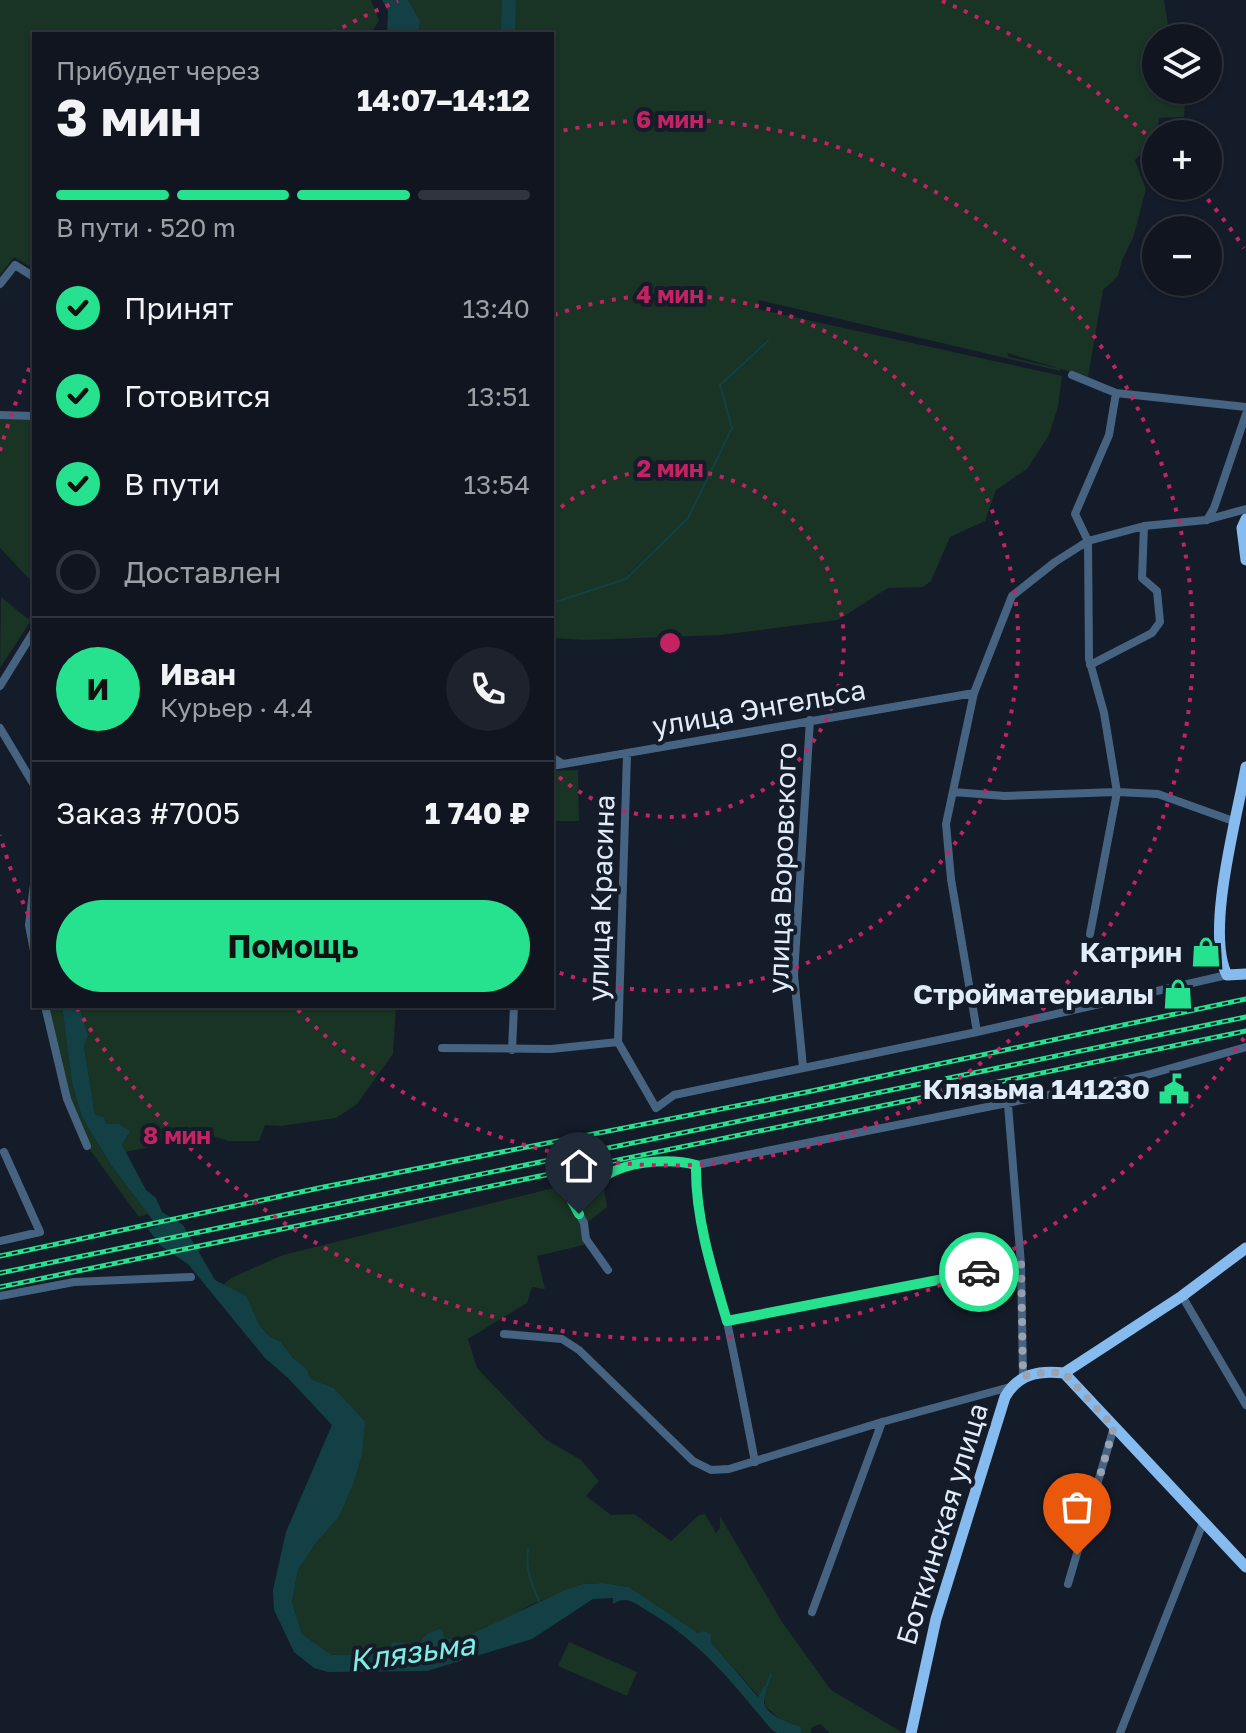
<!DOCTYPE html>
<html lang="ru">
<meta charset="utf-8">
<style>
:root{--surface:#10151f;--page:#1e222c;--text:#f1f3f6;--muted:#9c9fa4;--line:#30343d;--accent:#26e28f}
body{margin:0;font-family:"Golos Text",sans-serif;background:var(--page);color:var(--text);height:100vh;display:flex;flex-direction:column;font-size:30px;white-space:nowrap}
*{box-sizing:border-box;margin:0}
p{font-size:26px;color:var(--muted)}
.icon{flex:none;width:44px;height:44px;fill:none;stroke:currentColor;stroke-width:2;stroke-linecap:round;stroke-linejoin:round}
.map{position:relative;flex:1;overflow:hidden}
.sheet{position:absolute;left:32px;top:32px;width:522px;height:976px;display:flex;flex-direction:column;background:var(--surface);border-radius:0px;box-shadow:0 2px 6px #0004,0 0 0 2px var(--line)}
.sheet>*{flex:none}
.tools{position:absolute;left:1142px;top:24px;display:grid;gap:16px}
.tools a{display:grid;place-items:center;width:80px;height:80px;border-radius:50%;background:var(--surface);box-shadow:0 2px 6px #0004,0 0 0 2px var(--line);font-size:40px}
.pin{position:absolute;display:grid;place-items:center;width:68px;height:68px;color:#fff;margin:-82px -34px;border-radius:50% 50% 50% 0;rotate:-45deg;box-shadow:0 0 8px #0007}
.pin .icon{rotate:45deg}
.courier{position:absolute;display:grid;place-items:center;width:80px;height:80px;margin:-40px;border:6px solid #26e28f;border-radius:50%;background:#fff;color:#222;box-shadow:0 2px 10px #0007}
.overview em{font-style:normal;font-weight:700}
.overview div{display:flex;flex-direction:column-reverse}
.overview{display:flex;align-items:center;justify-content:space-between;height:136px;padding:0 24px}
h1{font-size:52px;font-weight:700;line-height:60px}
.bar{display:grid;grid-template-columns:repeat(4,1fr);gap:12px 8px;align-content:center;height:96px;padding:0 24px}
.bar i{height:10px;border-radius:6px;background:var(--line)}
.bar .current{background:var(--accent)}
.bar p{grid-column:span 4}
.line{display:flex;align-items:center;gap:20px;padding:0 24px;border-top:2px solid var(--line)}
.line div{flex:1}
.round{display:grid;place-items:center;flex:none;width:84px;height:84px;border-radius:42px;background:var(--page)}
ol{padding:0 24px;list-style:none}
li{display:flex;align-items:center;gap:24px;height:88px}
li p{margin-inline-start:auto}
li .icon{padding:8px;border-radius:50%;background:var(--accent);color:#111;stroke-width:4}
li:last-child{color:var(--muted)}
li i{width:44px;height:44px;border:4px solid var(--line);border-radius:50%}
.button{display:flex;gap:16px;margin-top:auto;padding:16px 24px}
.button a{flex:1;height:92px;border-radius:48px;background:var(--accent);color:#111;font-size:32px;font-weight:700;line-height:92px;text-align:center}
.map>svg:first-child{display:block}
.green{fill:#193324}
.water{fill:#134044}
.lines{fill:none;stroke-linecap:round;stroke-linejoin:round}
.stream{stroke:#134044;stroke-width:2}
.river{stroke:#134044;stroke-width:14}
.street{stroke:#466482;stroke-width:8}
.secondary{stroke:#85bbef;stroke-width:11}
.rail-casing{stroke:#26e28f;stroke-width:5}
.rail{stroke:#151c29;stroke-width:2;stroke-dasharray:6;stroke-linecap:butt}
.done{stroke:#9aa3b2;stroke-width:8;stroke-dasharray:0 14.4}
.route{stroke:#26e28f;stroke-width:10}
.ring{fill:none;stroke:#c42363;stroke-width:4;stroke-dasharray:4 8}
.labels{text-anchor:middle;stroke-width:8;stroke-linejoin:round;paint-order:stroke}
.street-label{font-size:28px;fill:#e1ecfb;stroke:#151c29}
.poi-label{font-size:28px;font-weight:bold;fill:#e1ecfb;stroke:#151c29;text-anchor:end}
.water-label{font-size:30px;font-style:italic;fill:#7deee5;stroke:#151c29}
.centre{fill:#c42363;stroke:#151c29;stroke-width:4}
.ring-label{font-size:24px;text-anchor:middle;font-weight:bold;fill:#c42363;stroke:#151c29;stroke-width:8;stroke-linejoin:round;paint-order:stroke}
</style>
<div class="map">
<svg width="1246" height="1733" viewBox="0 0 1246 1733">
<rect width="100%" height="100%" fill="#151c29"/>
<path class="green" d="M 0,0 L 371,0 L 379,21 L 370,34 L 34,34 L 34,269 L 14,257 L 0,275 Z
M 408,0 L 1164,0 L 1170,38 L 1156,38 L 1156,90 L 1182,90 L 1185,101 L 1184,117 L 1159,118 L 1156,144 L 1148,147 L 1135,160 L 1146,189 L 1133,238 L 1122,260 L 1118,276 L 1103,290 L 1088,377 L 1007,353 L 1009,357 L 1061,369 L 1060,371 L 759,300 L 758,309 L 1062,376 L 1058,407 L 1049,435 L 1027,469 L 996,490 L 985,521 L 950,537 L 931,581 L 923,587 L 888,588 L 838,620 L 721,635 L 585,640 L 552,638 L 552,34 L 418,34 L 419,21 Z
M 0,414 L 34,415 L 34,584 L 0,548 Z
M 1,597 L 28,619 L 34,609 L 34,616 L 0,668 Z
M 578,770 L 579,821 L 554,821 L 552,818 L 552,771 Z
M 47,1006 L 62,1006 L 72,1083 L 82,1117 L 111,1165 L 148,1214 L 139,1217 L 87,1146 L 67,1099 Z
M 79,1006 L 396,1006 L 393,1054 L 357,1104 L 336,1118 L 280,1126 L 265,1125 L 259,1141 L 229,1141 L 203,1133 L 173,1145 L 161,1142 L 155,1146 L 125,1152 L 122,1145 L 128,1135 L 106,1125 L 95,1116 L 84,1047 L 88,1035 Z
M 602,1176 L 607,1207 L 583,1226 L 584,1245 L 537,1256 L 545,1289 L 532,1287 L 527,1303 L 468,1339 L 477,1368 L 545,1439 L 581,1460 L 599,1481 L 586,1496 L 611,1515 L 634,1514 L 671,1541 L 699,1515 L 705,1514 L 716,1533 L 720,1528 L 720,1516 L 782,1622 L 831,1690 L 903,1733 L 830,1733 L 820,1724 L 811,1728 L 811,1733 L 802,1733 L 800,1726 L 781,1720 L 765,1706 L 764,1687 L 759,1697 L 711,1642 L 629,1587 L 603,1583 L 583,1584 L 530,1605 L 512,1616 L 463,1638 L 455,1640 L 442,1637 L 443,1632 L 415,1649 L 405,1643 L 397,1643 L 387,1653 L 332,1655 L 302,1634 L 292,1602 L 298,1570 L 316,1543 L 338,1518 L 365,1421 L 334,1388 L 311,1379 L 306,1368 L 293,1358 L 281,1342 L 269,1336 L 260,1326 L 246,1297 L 223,1285 L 231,1278 L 283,1255 Z
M 569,1642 L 637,1672 L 627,1696 L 558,1666 Z"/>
<path class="water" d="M 382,0 L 408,0 L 420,21 L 418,34 L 387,34 L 388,11 Z
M 62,1006 L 79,1006 L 88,1035 L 84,1047 L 95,1115 L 104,1117 L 106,1124 L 119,1124 L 130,1131 L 122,1145 L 146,1190 L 156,1198 L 162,1212 L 183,1225 L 215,1280 L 246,1296 L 260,1326 L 269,1336 L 281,1342 L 293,1358 L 306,1368 L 311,1379 L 334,1388 L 365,1421 L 362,1455 L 352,1487 L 338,1518 L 316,1543 L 298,1570 L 292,1602 L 302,1634 L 332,1655 L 387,1653 L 393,1642 L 405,1643 L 415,1649 L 421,1647 C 421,1635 429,1633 440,1629 L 443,1632 L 443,1637 L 455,1640 L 463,1638 L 565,1590 L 583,1584 L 603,1583 L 629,1587 L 698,1633 L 704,1631 L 711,1634 L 711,1642 L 758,1697 L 764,1686 L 767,1689 C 766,1691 764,1702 764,1703 C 767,1716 789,1723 800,1726 L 802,1733 L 777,1733 L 771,1729 C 730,1680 701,1642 646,1610 C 635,1603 626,1595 613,1604 L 613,1598 L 593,1599 L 532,1639 L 427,1671 L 328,1672 L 314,1668 L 294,1652 L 274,1610 L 273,1590 L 286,1532 L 332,1425 L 288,1378 L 265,1358 L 188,1264 L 161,1246 L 148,1229 L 157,1226 L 111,1165 L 82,1117 L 72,1083 Z"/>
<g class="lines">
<path class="stream" d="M 552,603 L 626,579 L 688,518 L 732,428 L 720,385 L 768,341
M 528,1549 C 525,1569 531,1583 539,1601
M 766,1688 L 771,1674"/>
<path class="river" d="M 508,34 L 509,0"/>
<path class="street" d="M 0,284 L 15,265 L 34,277
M 1072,375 L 1116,393 L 1246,407
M 0,415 L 34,416
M 1207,520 L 1214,508 L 1246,414
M 1090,665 L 1152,633 L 1160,622 L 1157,591 L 1142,578 L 1144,526
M 0,686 L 34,631
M 0,728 L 34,785
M 552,757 L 563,764
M 552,766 L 974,693
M 953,792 L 1005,796 L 1117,792 L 1158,794 L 1236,822
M 34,884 L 29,925 L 34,951
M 1090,934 L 1117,792 L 1104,713 L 1089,659 L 1088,541 L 1075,514 L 1109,435 L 1116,393
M 45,1006 L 67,1099 L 87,1146
M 977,1032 L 951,879 L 946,824 L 974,693 L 1012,596 L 1055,562 L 1088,541 L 1144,526 L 1206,520 L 1246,509
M 618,1042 L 627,755
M 442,1048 L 551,1049 L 618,1042 L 656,1108 L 674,1095 L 977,1032 L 1227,975
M 512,1050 L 514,1006
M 803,1067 L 794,975 L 810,720
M 1008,1105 L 1021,1264 L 1023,1376
M 696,1165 C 695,1219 715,1270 727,1322 C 737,1368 746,1415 755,1462
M 0,1241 L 40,1232 L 4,1152
M 608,1270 L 586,1239 L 584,1223 L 572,1201 C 586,1191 599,1178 614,1171 C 637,1161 673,1159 696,1165 L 1143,1076 L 1246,1047
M 0,1296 L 74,1282 L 191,1277
M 1182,1296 L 1246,1405
M 727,1321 L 1021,1264
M 504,1334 L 562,1339 L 579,1350 L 693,1461 L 711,1470 L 729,1469 L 882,1422 L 1010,1387
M 1068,1584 L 1114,1427
M 812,1612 L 882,1422
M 1120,1733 L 1203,1523"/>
<path class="secondary" d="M 1246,519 L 1242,528 L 1246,560
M 1246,767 C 1237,817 1205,932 1227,975 L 1246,974
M 1064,1373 L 1246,1567
M 1064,1373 L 1182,1296 L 1246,1248
M 911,1733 L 936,1619 L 1005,1397 C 1018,1374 1039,1370 1064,1373"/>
<g class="rail-casing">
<path id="rail" d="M 0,1256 L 324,1187 L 807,1092 L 1246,999
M 0,1273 L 1246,1017
M 0,1287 L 1246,1031"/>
</g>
<use href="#rail" class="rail"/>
</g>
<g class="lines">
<path class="done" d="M 979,1272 L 1021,1264 L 1023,1376 L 1047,1372 L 1064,1373 L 1114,1427 L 1077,1555"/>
<path class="route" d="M 579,1214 L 572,1201 C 586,1191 599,1178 614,1171 C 637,1161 672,1158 696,1165 C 695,1217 712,1271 727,1321 L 979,1272"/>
</g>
<g class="ring">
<path d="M552 515A174 174 0 1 1 552 771"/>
<path d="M554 315A348 348 0 1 1 554 971"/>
<path d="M552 133A523 523 0 1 1 294 1006"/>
<path d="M1244 1038A697 697 0 0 1 76 1007M33 926A697 697 0 0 1 0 835M0 451A697 697 0 0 1 33 360M332 33A697 697 0 0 1 398 1M942 1A697 697 0 0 1 1154 142M1200 190A697 697 0 0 1 1244 248"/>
</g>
<defs>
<g id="shop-bare" transform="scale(2.4)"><path d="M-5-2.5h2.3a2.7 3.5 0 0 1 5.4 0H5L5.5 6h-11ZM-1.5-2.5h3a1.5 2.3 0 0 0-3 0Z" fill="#26e28f" stroke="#151c29" stroke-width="2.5" paint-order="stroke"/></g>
<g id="civic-bare" transform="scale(2.4)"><path d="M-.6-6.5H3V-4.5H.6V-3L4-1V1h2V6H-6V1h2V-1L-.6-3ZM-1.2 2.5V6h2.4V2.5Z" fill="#26e28f" stroke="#151c29" stroke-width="2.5" paint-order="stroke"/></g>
</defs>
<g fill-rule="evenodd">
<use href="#shop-bare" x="1206" y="952"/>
<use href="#shop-bare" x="1178" y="994"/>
<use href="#civic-bare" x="1174" y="1089"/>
</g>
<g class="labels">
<g class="street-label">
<text transform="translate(759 708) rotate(-10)" y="10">улица Энгельса</text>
<text transform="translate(782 868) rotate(-88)" y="10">улица Воровского</text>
<text transform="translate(601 898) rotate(-88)" y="10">улица Красина</text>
<text transform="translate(942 1524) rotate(-73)" y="10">Боткинская улица</text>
</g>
<g class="poi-label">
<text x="1182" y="962">Катрин</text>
<text x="1154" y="1004">Стройматериалы</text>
<text x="1150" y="1099">Клязьма 141230</text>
</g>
<g class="water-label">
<text transform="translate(412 1653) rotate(-8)" y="10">Клязьма</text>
</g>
</g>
<circle cx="670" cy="643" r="12" class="centre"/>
<g class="ring-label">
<text x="670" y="128">6 мин</text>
<text x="670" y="303">4 мин</text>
<text x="670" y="477">2 мин</text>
<text x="177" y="1144">8 мин</text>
</g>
</svg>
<div class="tools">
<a><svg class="icon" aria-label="layers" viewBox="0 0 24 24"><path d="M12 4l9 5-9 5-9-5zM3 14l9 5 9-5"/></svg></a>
<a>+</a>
<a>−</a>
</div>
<div class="pin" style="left:1077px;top:1555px;background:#ea580c"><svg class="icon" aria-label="bag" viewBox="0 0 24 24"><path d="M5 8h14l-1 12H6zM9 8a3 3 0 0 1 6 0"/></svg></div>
<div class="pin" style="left:579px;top:1214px;background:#1f2937"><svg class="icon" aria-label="home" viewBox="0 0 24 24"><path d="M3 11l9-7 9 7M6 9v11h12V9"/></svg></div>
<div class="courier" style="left:979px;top:1272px"><svg class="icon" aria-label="car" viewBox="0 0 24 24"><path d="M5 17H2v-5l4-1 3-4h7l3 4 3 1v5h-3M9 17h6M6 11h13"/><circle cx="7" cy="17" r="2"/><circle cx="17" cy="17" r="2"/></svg></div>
<section class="sheet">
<div class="overview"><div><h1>3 мин</h1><p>Прибудет через</p></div><em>14:07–14:12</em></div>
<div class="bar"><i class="current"></i><i class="current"></i><i class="current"></i><i></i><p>В пути · 520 m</p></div>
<ol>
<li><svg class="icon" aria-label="check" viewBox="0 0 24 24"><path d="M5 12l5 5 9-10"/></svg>Принят<p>13:40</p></li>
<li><svg class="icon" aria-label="check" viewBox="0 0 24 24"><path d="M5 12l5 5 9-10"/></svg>Готовится<p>13:51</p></li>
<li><svg class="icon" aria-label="check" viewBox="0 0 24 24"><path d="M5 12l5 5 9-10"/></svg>В пути<p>13:54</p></li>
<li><i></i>Доставлен</li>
</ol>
<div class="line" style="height:144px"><b class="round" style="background:var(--accent);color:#111">И</b><div><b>Иван</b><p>Курьер · 4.4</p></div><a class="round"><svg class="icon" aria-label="phone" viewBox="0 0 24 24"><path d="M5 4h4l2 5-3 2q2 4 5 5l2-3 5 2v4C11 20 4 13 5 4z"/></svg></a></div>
<div class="line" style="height:104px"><div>Заказ #7005</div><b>1 740 ₽</b></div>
<div class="button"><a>Помощь</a></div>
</section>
</div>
